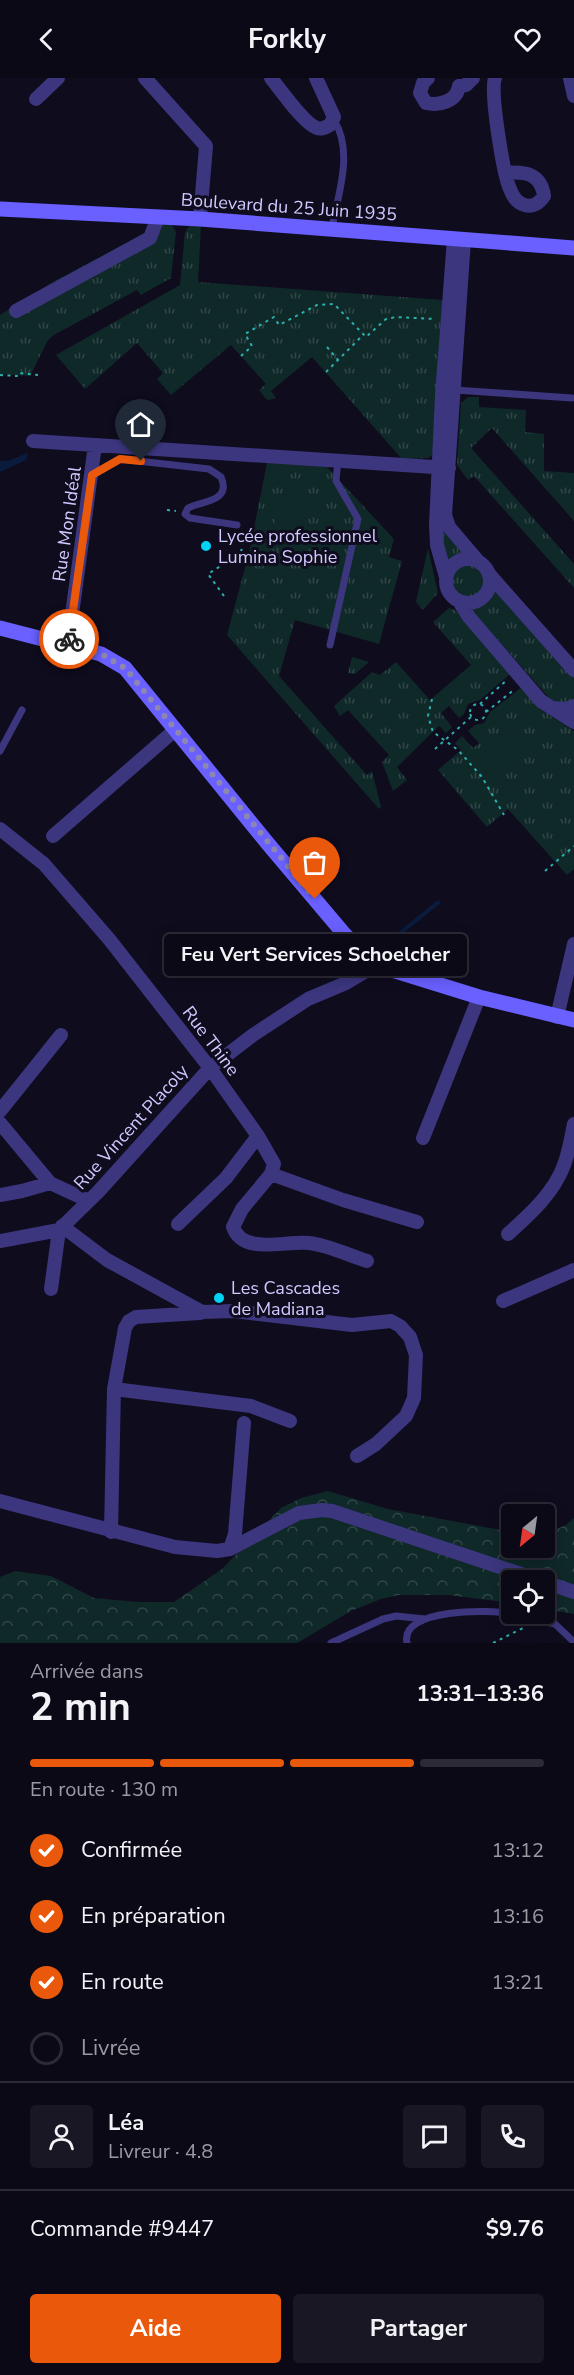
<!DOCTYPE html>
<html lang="fr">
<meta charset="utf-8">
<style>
:root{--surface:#0b0916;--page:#191723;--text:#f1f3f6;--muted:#9a9aa1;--line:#2b2a35;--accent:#ea580c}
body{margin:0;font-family:"Nunito Sans",sans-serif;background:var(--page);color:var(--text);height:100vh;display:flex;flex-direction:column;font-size:22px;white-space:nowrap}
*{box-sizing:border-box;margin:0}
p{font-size:20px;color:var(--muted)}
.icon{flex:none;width:33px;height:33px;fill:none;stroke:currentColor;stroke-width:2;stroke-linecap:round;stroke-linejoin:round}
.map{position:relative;height:1565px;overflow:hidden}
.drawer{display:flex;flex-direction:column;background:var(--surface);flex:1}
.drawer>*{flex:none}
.needle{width:39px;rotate:209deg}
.controls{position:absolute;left:501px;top:1426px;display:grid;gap:12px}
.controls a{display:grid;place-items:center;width:54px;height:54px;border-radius:6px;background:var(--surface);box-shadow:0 3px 15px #0003,0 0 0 2px var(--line);font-size:30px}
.pin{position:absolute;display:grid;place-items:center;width:51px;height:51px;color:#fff;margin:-62px -26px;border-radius:50% 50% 50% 0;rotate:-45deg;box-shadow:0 0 6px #0007}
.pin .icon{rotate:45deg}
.courier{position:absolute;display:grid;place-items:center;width:60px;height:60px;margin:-30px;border:4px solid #ea580c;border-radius:50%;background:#fff;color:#222;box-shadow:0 2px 8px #0007}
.bubble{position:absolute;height:42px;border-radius:6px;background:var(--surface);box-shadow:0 3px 15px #0003,0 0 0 2px var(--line);font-size:20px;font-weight:700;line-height:42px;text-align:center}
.summary em{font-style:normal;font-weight:700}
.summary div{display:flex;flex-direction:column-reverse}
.summary{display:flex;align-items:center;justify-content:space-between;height:102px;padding:0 30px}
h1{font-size:39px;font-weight:700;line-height:45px}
.bar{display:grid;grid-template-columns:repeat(4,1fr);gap:9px 6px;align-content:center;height:72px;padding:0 30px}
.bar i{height:8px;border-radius:4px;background:var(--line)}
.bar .current{background:var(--accent)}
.bar p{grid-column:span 4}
.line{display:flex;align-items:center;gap:15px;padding:0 30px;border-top:2px solid var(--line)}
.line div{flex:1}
.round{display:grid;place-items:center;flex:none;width:63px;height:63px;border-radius:6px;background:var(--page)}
ol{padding:0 30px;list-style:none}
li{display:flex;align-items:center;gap:18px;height:66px}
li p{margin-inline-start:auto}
li .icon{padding:6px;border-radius:50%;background:var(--accent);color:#fff;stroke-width:4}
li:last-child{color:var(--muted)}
li i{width:33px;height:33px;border:3px solid var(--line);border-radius:50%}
.primary-button{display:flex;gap:12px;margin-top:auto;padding:12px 30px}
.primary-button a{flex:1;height:69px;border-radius:6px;background:var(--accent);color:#fff;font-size:24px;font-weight:700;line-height:69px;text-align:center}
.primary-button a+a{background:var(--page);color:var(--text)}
header{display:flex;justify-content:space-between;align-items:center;height:78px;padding:0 30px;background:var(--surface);font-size:27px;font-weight:700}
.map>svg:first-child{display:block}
.grass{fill:url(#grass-tufts)}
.forest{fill:url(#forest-crowns)}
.pitch{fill:#0f2828}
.water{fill:#0a1c3e}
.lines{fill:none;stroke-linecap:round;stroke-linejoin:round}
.path{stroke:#2cb0ad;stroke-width:2;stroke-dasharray:3 4.5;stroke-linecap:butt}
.lane{stroke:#3b367e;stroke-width:7}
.street{stroke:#3b367e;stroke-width:14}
.secondary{stroke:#6960ff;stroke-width:15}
.done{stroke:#8d87b0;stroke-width:6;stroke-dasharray:0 10.8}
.route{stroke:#ea580c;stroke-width:8}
.poi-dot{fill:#00d3f4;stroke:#0f0c1e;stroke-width:2}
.labels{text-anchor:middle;stroke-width:6;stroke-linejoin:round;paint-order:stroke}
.street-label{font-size:18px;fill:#d1c9ff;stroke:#0f0c1e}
.poi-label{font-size:18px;fill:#d1c9ff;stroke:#0f0c1e;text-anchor:start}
</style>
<header><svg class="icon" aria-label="back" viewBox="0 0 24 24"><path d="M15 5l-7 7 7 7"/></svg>Forkly<svg class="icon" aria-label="heart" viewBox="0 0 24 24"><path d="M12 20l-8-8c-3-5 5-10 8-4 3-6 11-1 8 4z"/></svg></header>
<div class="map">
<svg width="574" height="1565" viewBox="0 0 574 1565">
<defs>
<pattern id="grass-tufts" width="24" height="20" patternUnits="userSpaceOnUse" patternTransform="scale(1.5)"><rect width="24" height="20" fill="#0f2828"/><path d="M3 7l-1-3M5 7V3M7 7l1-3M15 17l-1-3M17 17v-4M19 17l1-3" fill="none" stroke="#314648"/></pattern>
<pattern id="forest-crowns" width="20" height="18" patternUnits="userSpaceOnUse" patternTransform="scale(1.5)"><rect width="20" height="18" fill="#0f2828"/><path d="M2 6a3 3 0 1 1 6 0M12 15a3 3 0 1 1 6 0" fill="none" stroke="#314648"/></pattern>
</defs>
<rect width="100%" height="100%" fill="#0f0c1e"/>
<path class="grass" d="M 164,145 L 171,146 L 176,154 L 171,200 L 141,217 L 137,212 L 54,257 L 48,262 L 30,298 L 0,296 L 0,237 L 51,205 Z
M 193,147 L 201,148 L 198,204 L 443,222 L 434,375 L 429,380 L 402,381 L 312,279 L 271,313 L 276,320 L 269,322 L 266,321 L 259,312 L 266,306 L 231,267 L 171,317 L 157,301 L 163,295 L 137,265 L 85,311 L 56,277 L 180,207 L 185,155 L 188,149 Z
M 468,319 L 479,319 L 479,329 L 526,332 L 525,354 L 544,356 L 544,393 L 574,395 L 574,443 L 492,350 L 471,370 L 574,486 L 574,510 L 474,398 L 468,402 L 457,387 L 461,325 Z
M 267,385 L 326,388 L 394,461 L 389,479 L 402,483 L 379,566 L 295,542 L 279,598 L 367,697 L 372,693 L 381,729 L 379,731 L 227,557 L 249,475 Z
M 441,432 L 468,477 L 455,481 L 447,489 L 441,469 Z
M 428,470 L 438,515 L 423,532 L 416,524 Z
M452 503a17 17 0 1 1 34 0a17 17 0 1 1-34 0Z
M 494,505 L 574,598 L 574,622 C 564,627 558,627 549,620 L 469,529 L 485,523 Z
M 449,530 L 455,532 L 510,596 L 480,622 L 468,626 L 464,636 L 459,640 L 449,628 L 441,635 L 452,649 L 446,655 L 439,648 L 397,689 L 407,702 L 393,713 L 382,684 L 389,677 L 348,632 L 340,638 L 334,628 L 372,594 L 380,597 L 396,584 L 430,622 L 471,587 L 433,544 Z
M 352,579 L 369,584 L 355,596 L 348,595 Z
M 522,609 L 543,633 L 574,653 L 574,791 L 567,797 L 508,731 L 487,749 L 438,692 L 461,672 L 455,665 L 462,658 L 473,670 L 479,665 L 468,653 L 475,647 L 484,645 L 490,634 Z"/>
<path class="forest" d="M 328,1413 L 388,1431 L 511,1454 L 512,1470 L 544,1470 L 545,1456 L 566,1447 L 574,1440 L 574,1536 L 545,1531 L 544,1503 L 512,1503 L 511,1525 L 448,1517 L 399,1517 L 381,1521 L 351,1533 L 297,1565 L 0,1565 L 0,1499 L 15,1493 L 51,1498 L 94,1520 L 138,1524 L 174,1524 L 222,1491 L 281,1430 L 301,1420 Z"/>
<path class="pitch" d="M 281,420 L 303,425 L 292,468 L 270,462 Z
M 511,652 L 529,672 L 492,703 L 475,683 Z"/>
<path class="water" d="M 28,375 L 26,382 L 0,394 L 0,383 L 8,383 Z
M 438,822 L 441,825 L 403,855 L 379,877 L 375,873 Z"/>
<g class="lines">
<path class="path" d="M 327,269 L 338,282
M 241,278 L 252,268 L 245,256 L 274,239 L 279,247 L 317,227 L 334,226 L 366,259 L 386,241 L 396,239 L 436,241
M 326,294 L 364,256
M 0,297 L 17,298 L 18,295 L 38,297
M 167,432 L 176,433
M 224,518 L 208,496 L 241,475 L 244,454
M 432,621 L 428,638 L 433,654 L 458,672 L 482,699 L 504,737
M470 634a8 8 0 1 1 16 0a8 8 0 1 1-16 0Z
M 480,626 L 507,602
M 486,634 L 515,611
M 435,671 L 471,639
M 545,793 L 574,768
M 493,1565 L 525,1549"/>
<path class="lane" d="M 332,150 C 338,116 354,74 334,42
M 455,312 L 572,320
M 92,397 L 120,381 L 209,391 L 221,399 C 232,424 201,423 188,430 L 185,436 L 190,440 L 237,447
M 330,567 L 358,441 L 336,403 L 338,382
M 0,673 L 22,632
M 513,1536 L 555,1546 L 574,1564
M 331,1565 L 383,1541 L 396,1538 L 425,1541
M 407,1565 C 399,1530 491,1531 512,1536"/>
<path class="street" d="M 145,0 L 206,68 L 200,141
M 271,0 C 280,11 304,46 317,50 C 322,52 326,49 330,47 L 334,39 L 316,0
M 428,0 L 423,5 L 420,15 L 426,25 C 440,28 457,23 459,8
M 495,0 C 490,14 503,95 510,111 C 516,128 533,135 544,118 C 541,96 526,93 505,95
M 570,0 L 574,18
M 459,8 L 466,7 L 473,0
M 36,21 L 58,0
M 464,162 L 445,437 L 449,449 L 478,483
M 16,233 L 150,160 L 158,139
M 33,363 L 449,390
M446 503a22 22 0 1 1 44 0a22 22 0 1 1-44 0Z
M 489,496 L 574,592
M 446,499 L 437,467 L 436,447 L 442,317 L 454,161
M 458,522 L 469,539 L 541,623 L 574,644
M 68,566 L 95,367
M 551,630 L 567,631 L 574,628
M 0,751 L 44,786 L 109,861 L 210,990 L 258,1058 L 274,1086 L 271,1096 L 343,1122 L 417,1144
M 53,758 L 175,652
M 557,939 L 574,866
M 0,1033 L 61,957
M 0,1045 L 50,1105 L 89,1123
M 423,1060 L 479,919
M 271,1096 L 242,1131 L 233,1149 C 243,1178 287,1162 309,1165 C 328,1167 348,1177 367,1183
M 0,1117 L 22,1113 L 50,1105
M 178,1146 L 226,1100 L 258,1058
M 62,1148 L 107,1182 L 202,1234 L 234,1233 L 352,1247 L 391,1243 L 400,1248 L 410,1259 L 416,1277 L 414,1320 L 406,1338 L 376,1366 L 357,1378
M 508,1156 C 529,1137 554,1115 564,1087 C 569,1074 571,1060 574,1046
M 0,1163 L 59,1152 L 98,1114 L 210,990 L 253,957 L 308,921 L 346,905 L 376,887
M 51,1211 L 59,1152
M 503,1223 L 574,1192
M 114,1311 L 251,1328 L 290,1343
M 0,1423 L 175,1469 L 217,1473 L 230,1471 L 299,1435 L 322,1432 L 332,1433 L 542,1503
M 111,1454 L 114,1311 L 125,1250 L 129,1243 L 136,1239 L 200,1235
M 230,1471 L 235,1456 L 244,1345
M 544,1504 L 574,1514"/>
<path class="secondary" d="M 0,131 L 200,141 L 574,170
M 0,550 L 101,576 L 125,590 L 269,767 L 345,857 L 376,887 L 479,919 L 574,942"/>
</g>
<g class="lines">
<path class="done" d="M 69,561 L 68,566 L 101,576 L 125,590 L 315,821"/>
<path class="route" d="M 69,561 L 92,397 L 120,381 L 141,383"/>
</g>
<g class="poi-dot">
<circle cx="206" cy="468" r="6"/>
<circle cx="219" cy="1220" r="6"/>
</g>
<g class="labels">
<g class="street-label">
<text transform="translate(289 129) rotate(4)" y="6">Boulevard du 25 Juin 1935</text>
<text transform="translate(67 446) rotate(-82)" y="6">Rue Mon Idéal</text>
<text transform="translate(211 963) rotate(53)" y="6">Rue Thine</text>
<text transform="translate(131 1049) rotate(-48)" y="6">Rue Vincent Placoly</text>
</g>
<g class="poi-label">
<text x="218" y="464">Lycée professionnel<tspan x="218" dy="21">Lumina Sophie</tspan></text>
<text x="231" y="1216">Les Cascades<tspan x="231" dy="21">de Madiana</tspan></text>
</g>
</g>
</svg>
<div class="controls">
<a><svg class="needle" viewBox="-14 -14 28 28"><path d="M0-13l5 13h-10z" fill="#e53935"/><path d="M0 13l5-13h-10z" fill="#9a9aa1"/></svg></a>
<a><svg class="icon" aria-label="locate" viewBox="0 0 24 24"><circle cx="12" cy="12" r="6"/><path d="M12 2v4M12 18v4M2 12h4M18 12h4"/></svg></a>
</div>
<div class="pin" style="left:315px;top:821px;background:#ea580c"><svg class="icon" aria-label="bag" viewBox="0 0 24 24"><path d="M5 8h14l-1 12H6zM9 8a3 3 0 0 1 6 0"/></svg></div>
<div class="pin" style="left:141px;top:383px;background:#1f2937"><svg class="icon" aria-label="home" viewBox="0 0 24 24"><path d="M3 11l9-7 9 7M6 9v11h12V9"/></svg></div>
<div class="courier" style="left:69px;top:561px"><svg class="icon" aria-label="bike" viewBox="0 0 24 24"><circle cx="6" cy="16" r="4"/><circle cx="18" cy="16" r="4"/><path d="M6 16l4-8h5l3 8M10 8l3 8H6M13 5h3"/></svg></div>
<div class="bubble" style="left:164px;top:856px;width:303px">Feu Vert Services Schoelcher</div>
</div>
<section class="drawer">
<div class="summary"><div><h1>2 min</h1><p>Arrivée dans</p></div><em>13:31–13:36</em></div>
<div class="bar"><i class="current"></i><i class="current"></i><i class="current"></i><i></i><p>En route · 130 m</p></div>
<ol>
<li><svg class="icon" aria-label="check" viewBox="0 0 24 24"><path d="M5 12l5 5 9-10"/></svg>Confirmée<p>13:12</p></li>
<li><svg class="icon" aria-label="check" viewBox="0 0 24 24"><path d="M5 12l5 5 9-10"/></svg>En préparation<p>13:16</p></li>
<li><svg class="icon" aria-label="check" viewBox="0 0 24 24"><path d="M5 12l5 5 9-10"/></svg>En route<p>13:21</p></li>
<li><i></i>Livrée</li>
</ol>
<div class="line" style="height:108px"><a class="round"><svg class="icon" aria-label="person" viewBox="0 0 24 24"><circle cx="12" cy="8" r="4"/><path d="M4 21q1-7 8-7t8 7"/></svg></a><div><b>Léa</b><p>Livreur · 4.8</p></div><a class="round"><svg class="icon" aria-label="chat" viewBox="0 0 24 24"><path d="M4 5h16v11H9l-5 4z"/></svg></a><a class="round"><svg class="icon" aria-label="phone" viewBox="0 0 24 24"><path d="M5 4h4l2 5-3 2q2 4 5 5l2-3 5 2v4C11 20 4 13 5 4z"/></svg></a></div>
<div class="line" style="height:78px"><div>Commande #9447</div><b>$9.76</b></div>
<div class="primary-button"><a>Aide</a><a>Partager</a></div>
</section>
